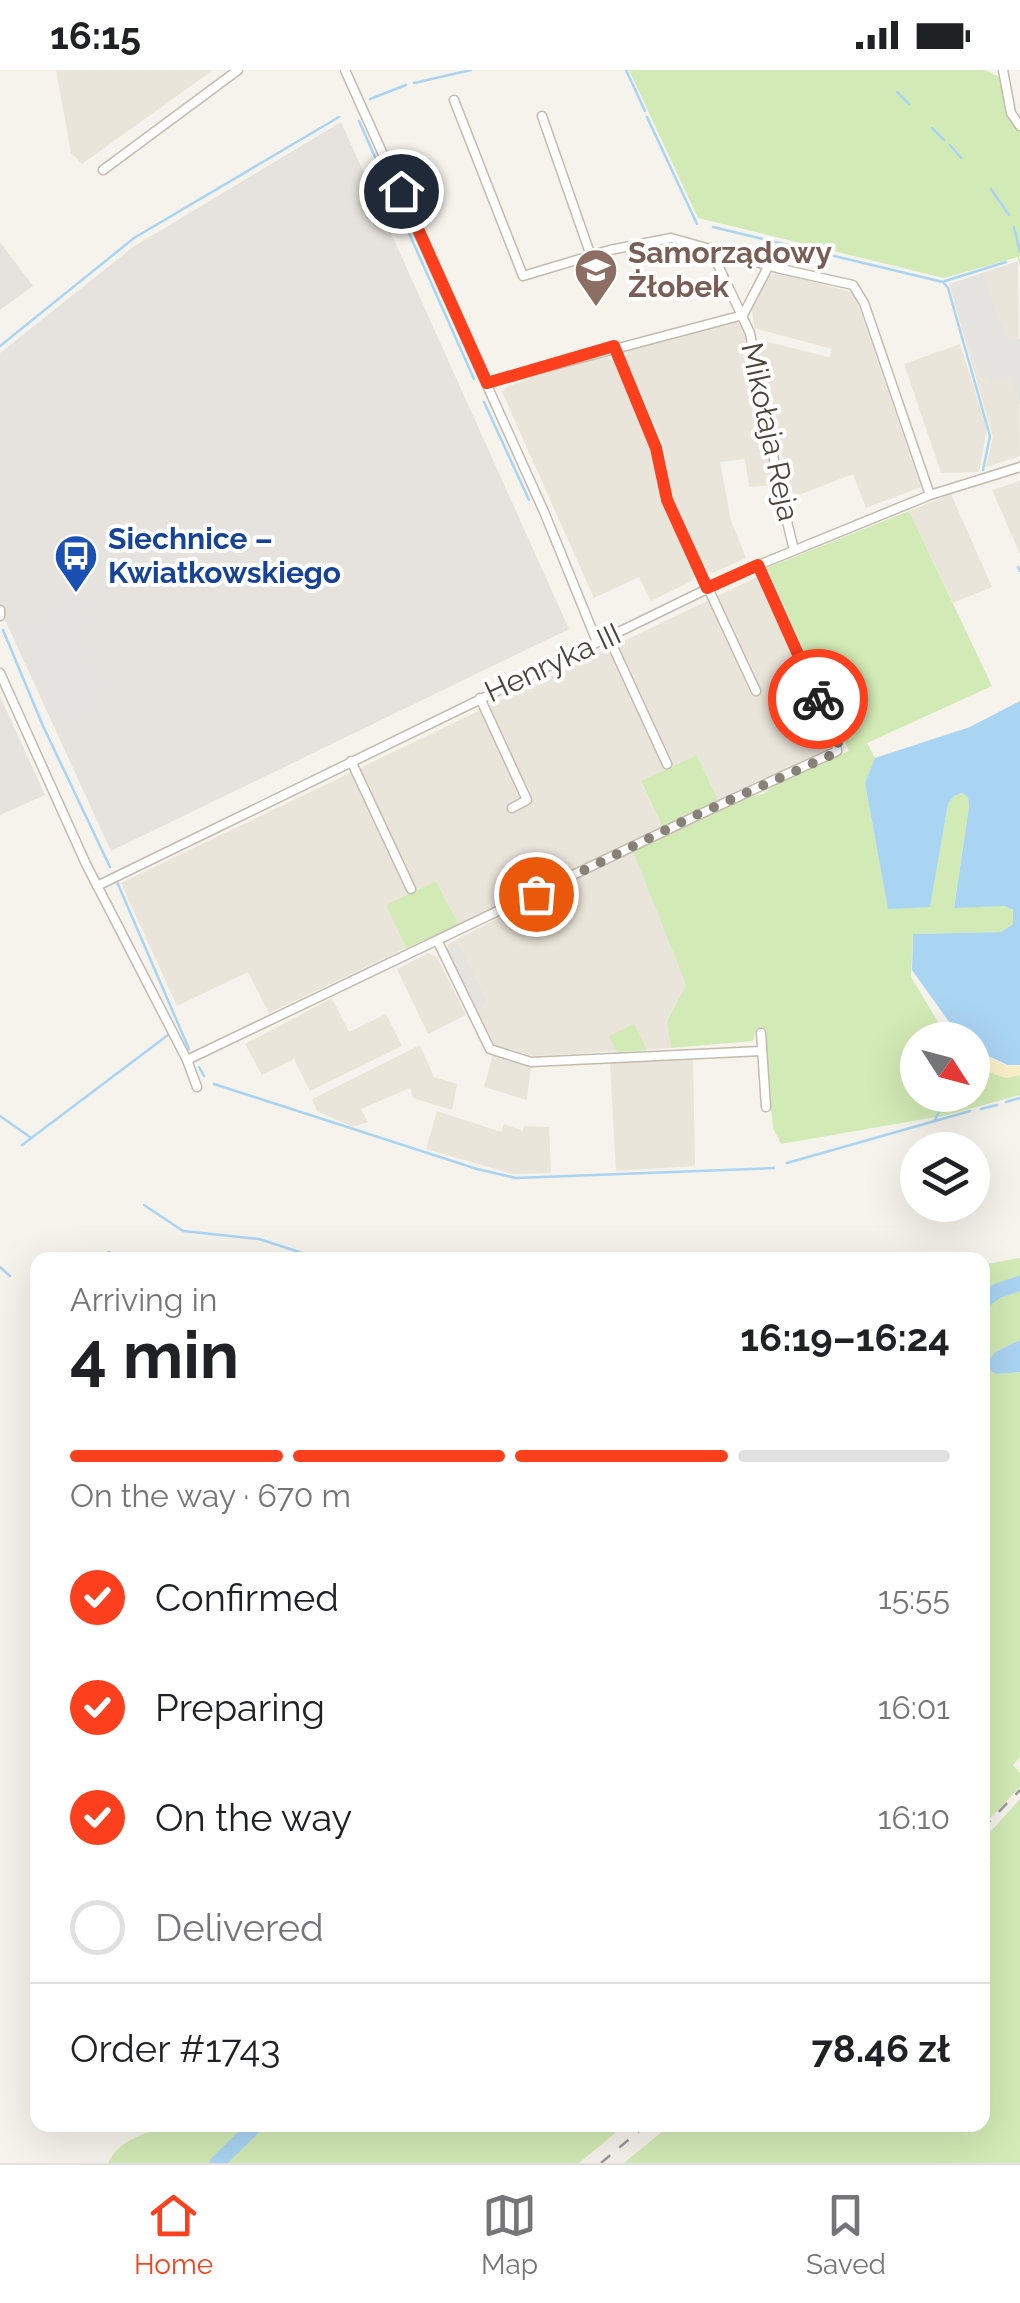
<!DOCTYPE html>
<meta charset="utf-8">
<style>
:root{--surface:#fff;--page:#f6f6f6;--text:#202124;--muted:#757577;--line:#e0e0e0;--accent:#fc3f1d}
body{margin:0;font-family:Raleway,sans-serif;background:var(--page);color:var(--text);height:100vh;display:flex;flex-direction:column;font-size:38px;white-space:nowrap}
*{box-sizing:border-box;margin:0}
p{font-size:32px;color:var(--muted)}
.icon{flex:none;width:55px;height:55px;fill:none;stroke:currentColor;stroke-width:2;stroke-linecap:round;stroke-linejoin:round}
.map{position:relative;flex:1;overflow:hidden}
.panel{position:absolute;left:30px;top:1182px;width:960px;height:880px;display:flex;flex-direction:column;background:var(--surface);border-radius:20px;box-shadow:0 10px 40px #0002}
.panel>*{flex:none}
.needle{width:65px;rotate:126deg}
.tools{position:absolute;left:900px;top:952px;display:grid;gap:20px}
.tools a{display:grid;place-items:center;width:90px;height:90px;border-radius:50%;background:var(--surface);box-shadow:0 10px 40px #0002;font-size:50px}
.pin{position:absolute;display:grid;place-items:center;width:85px;height:85px;color:#fff;margin:-42px;border:5px solid #fff;border-radius:50%;box-shadow:0 2px 10px #0007}
.courier{position:absolute;display:grid;place-items:center;width:100px;height:100px;margin:-50px;border:8px solid #fc3f1d;border-radius:50%;background:#fff;color:#222;box-shadow:0 2px 12px #0007}
.headline em{font-style:normal;font-weight:700}
.headline div{display:flex;flex-direction:column-reverse}
.headline{display:flex;align-items:center;justify-content:space-between;height:170px;padding:0 40px}
h1{font-size:65px;font-weight:700;line-height:75px}
.bar{display:grid;grid-template-columns:repeat(4,1fr);gap:15px 10px;align-content:center;height:120px;padding:0 40px}
.bar i{height:12px;border-radius:8px;background:var(--line)}
.bar .on{background:var(--accent)}
.bar p{grid-column:span 4}
.line{display:flex;align-items:center;gap:25px;padding:0 40px;border-top:2px solid var(--line)}
.line div{flex:1}
ol{padding:0 40px;list-style:none}
li{display:flex;align-items:center;gap:30px;height:110px}
li p{margin-inline-start:auto}
li .icon{padding:10px;border-radius:50%;background:var(--accent);color:#fff;stroke-width:4}
li:last-child{color:var(--muted)}
li i{width:55px;height:55px;border:5px solid var(--line);border-radius:50%}
.status{display:flex;justify-content:space-between;align-items:center;height:70px;padding:0 50px;background:var(--surface);direction:ltr}
.status svg{height:28px;fill:currentColor}
.tab-bar{display:flex;justify-content:space-around;align-items:center;height:140px;border-top:2px solid var(--line);background:var(--surface);font-size:28px;color:var(--muted)}
.tab-bar a{display:grid;justify-items:center;gap:5px}
.tab-bar .on{color:var(--accent)}
.map>svg:first-child{display:block}
.residential{fill:#eae5da}
.industrial{fill:#e6e2dd}
.green{fill:#d2eab5}
.sand{fill:#f9efc9}
.parking{fill:#e5e3e0}
.water{fill:#a9d4f2}
.lines{fill:none;stroke-linecap:round;stroke-linejoin:round}
.stream{stroke:#a9d4f2;stroke-width:2.5}
.river{stroke:#a9d4f2;stroke-width:15}
.minor-casing{stroke:#c2bbae;stroke-width:11}
.minor{stroke:#fff;stroke-width:8}
.rail{stroke:#9a9a9a;stroke-width:2.5;stroke-dasharray:12 12;stroke-linecap:butt}
.done{stroke:#878178;stroke-width:10;stroke-dasharray:0 18}
.route{stroke:#fc3f1d;stroke-width:12}
.labels{text-anchor:middle;stroke-width:8;stroke-linejoin:round;paint-order:stroke}
.education-label{font-size:30px;font-weight:bold;fill:#785e54;stroke:#fff;text-anchor:start}
.street-label{font-size:30px;fill:#4b4439;stroke:#fff}
.transit-label{font-size:30px;font-weight:bold;fill:#164399;stroke:#fff;text-anchor:start}
</style>
<div class="status"><b>16:15</b><svg viewBox="0 0 49 12"><path d="M0 12V9h3v3zM5 12V6h3v6zM10 12V3h3v9zM15 12V0h3v12zM26 1h20v11H26zM47 4h2v5h-2z"/></svg></div>
<div class="map">
<svg width="1020" height="2093" viewBox="0 0 1020 2093">
<rect width="100%" height="100%" fill="#f6f3ec"/>
<path class="residential" d="M 56,0 L 213,0 L 82,94 L 71,83 Z
M 1018,191 L 1020,386 L 986,397 L 993,367 L 949,214 Z
M 778,202 L 854,223 L 921,417 L 866,438 L 853,404 L 794,427 L 772,351 L 758,272 L 760,270 L 829,287 L 832,279 L 754,258 L 752,238 L 769,206 Z
M 733,251 L 741,254 L 747,270 L 775,415 L 749,417 L 745,389 L 720,392 L 731,450 L 746,488 L 713,503 L 706,501 L 672,431 L 664,376 L 625,288 L 629,280 Z
M 960,274 L 987,359 L 979,402 L 941,403 L 904,294 Z
M 608,287 L 617,296 L 652,381 L 660,430 L 694,505 L 692,511 L 651,531 L 639,507 L 594,528 L 502,322 L 507,317 L 554,299 Z
M 1020,411 L 1020,484 L 992,420 Z
M 951,424 L 992,517 L 953,533 L 909,441 Z
M 759,506 L 835,676 L 718,730 L 697,685 L 641,712 L 662,756 L 459,855 L 436,811 L 387,835 L 406,878 L 269,943 L 248,902 L 177,936 L 121,813 Z
M 633,780 L 686,915 L 667,950 L 671,978 L 533,986 L 495,975 L 447,880 L 448,874 Z
M 428,883 L 437,887 L 466,945 L 428,964 L 397,899 Z
M 332,928 L 349,962 L 386,944 L 402,976 L 310,1021 L 294,989 L 262,1005 L 245,974 Z
M 420,975 L 434,1007 L 457,1014 L 452,1040 L 413,1028 L 410,1018 L 361,1039 L 368,1052 L 353,1057 L 317,1041 L 312,1029 Z
M 493,984 L 531,995 L 527,1030 L 484,1017 Z
M 693,988 L 695,1096 L 616,1101 L 610,993 Z
M 437,1041 L 501,1062 L 504,1054 L 523,1061 L 524,1056 L 549,1057 L 551,1103 L 513,1104 L 426,1079 Z"/>
<path class="industrial" d="M 341,52 L 569,559 L 111,781 L 0,539 L 0,283 L 133,177 Z
M 0,172 L 33,216 L 0,240 Z
M 0,626 L 45,725 L 0,745 Z"/>
<path class="green" d="M 629,0 L 985,0 L 999,7 L 1008,44 L 1020,62 L 1020,197 L 1018,187 L 944,208 L 698,148 Z
M 909,441 L 992,616 L 867,673 L 875,688 L 865,713 L 888,838 L 930,836 L 948,734 L 954,726 L 962,723 L 968,726 L 969,737 L 954,837 L 1005,836 L 1013,840 L 1013,854 L 1001,862 L 913,864 L 911,907 L 949,970 L 918,970 L 918,1025 L 972,1025 L 973,996 L 1006,1008 L 1020,1005 L 1020,1025 L 947,1045 L 781,1074 L 773,1058 L 764,962 L 755,962 L 753,971 L 671,978 L 667,951 L 686,915 L 633,781 L 732,731 L 763,724 L 779,712 L 849,681 L 767,498 Z
M 697,685 L 718,730 L 662,756 L 641,711 Z
M 436,811 L 459,855 L 406,878 L 386,835 Z
M 634,954 L 647,980 L 617,982 L 609,966 Z
M 1020,1188 L 1020,1270 L 995,1282 L 988,1291 L 996,1304 L 1020,1302 L 1020,1687 L 1013,1695 L 1020,1703 L 1020,1717 L 983,1756 L 982,1195 Z
M 1020,1729 L 1020,2093 L 624,2093 L 670,2055 L 982,2055 L 982,1800 L 991,1790 L 983,1787 L 983,1770 Z
M 171,2055 L 625,2055 L 579,2093 L 108,2093 C 121,2067 146,2064 171,2055 Z"/>
<path class="sand" d="M 972,980 L 1008,996 L 1020,996 L 1020,1005 L 1006,1008 L 973,996 Z"/>
<path class="parking" d="M 982,204 L 1008,271 L 1020,269 L 1020,336 L 1010,306 L 991,313 L 988,306 L 980,308 L 950,214 Z
M 82,527 L 91,549 L 73,558 L 108,630 L 57,655 L 14,561 L 30,553 L 32,557 L 51,549 L 49,542 Z
M 458,872 L 487,932 L 477,940 L 447,881 Z"/>
<path class="water" d="M 1020,631 L 1020,995 L 1008,995 L 973,979 L 972,970 L 962,970 L 912,900 L 913,864 L 1001,862 L 1013,854 L 1013,840 L 1005,836 L 954,838 L 969,737 L 968,727 L 962,723 L 954,726 L 948,734 L 930,837 L 888,839 L 865,713 L 875,688 L 970,657 Z
M 1020,1270 L 1020,1302 L 996,1304 L 990,1300 L 988,1291 L 995,1282 Z"/>
<g class="lines">
<path class="stream" d="M 626,0 L 645,41
M 414,13 L 471,0
M 897,22 L 909,34
M 370,29 L 406,15
M 647,47 L 697,154
M 359,51 L 474,309
M 932,58 L 944,70
M 950,75 L 961,88
M 991,119 L 1009,145
M 713,157 L 943,212 L 948,218 L 990,366 L 983,400
M 1014,157 L 1020,182
M 945,211 L 1006,192
M 0,276 L 134,168 L 339,47
M 484,332 L 529,430
M 1018,497 L 1020,501
M 3,560 L 43,656 L 110,797
M 117,812 L 189,979
M 199,997 L 204,1006
M 214,1014 L 477,1099 L 516,1108 L 774,1098
M 1006,1032 L 1020,1028
M 981,1039 L 997,1035
M 0,1046 L 30,1067
M 935,1050 L 948,1025
M 22,1075 L 168,965
M 787,1093 L 970,1041
M 144,1135 L 183,1161 L 259,1169 L 324,1190
M 94,1190 L 109,1182 L 125,1190
M 0,1197 L 10,1206"/>
<path class="river" d="M 982,1232 L 997,1221 L 1020,1213
M 217,2093 L 256,2055"/>
<g class="minor-casing">
<path id="minor" d="M 345,0 L 545,444 L 597,572
M 1003,0 L 1011,43 L 1020,56
M 454,30 L 523,206 L 610,180 L 671,168 L 777,198 L 853,215 L 864,233 L 930,425
M 542,46 L 591,186
M 103,100 L 238,0
M 710,178 L 750,263 L 781,427 L 794,480
M 614,276 L 656,378 L 667,430 L 756,621
M 487,313 L 743,245 L 769,195
M 0,540 L 0,546
M 608,566 L 667,694
M 0,603 L 86,794 L 187,990 L 197,1017
M 480,628 L 527,730 L 512,738
M 351,691 L 411,819
M 97,816 L 744,501 L 930,425 L 1020,397
M 438,872 L 490,979 L 531,992 L 761,981
M 761,963 L 766,1037
M 187,990 L 694,747 L 837,681 L 835,667 L 758,495"/>
</g>
<use href="#minor" class="minor"/>
<path class="rail" d="M 982,1759 L 1020,1720
M 601,2093 L 646,2055"/>
</g>
<g class="lines">
<path class="done" d="M 536,824 L 694,746 L 836,683 L 838,673 L 818,629"/>
<path class="route" d="M 401,121 L 487,313 L 614,276 L 656,378 L 667,430 L 707,518 L 758,495 L 818,629"/>
</g>
<defs>
<g id="school-pin" transform="scale(2.25)"><path d="M0 17L-7.5 6A9.5 9.5 0 1 1 7.5 6Z" fill="#8d6e63" stroke="#fff"/><path d="M0-5L7-2L0 1L-7-2ZM-4 1L0 2.5L4 1V4Q0 6-4 4Z" fill="#fff"/></g>
<g id="bus-pin" transform="scale(2.25)"><path d="M0 17L-7.5 6A9.5 9.5 0 1 1 7.5 6Z" fill="#1a4fb4" stroke="#fff"/><path d="M-5-6H5V4H4V6H2V4H-2V6H-4V4H-5ZM-3.5-4V0h7V-4ZM-3.5 1.2v1.5H-2V1.2ZM2 1.2v1.5H3.5V1.2Z" fill="#fff"/></g>
</defs>
<g fill-rule="evenodd">
<use href="#school-pin" x="596" y="200"/>
<use href="#bus-pin" x="76" y="486"/>
</g>
<g class="labels">
<g class="education-label">
<text x="628" y="193">Samorządowy<tspan x="628" dy="34">Żłobek</tspan></text>
</g>
<g class="street-label">
<text transform="translate(770 362) rotate(78)" y="10">Mikołaja Reja</text>
<text transform="translate(553 593) rotate(-25)" y="10">Henryka III</text>
</g>
<g class="transit-label">
<text x="108" y="479">Siechnice –<tspan x="108" dy="34">Kwiatkowskiego</tspan></text>
</g>
</g>
</svg>
<div class="tools">
<a><svg class="needle" viewBox="-14 -14 28 28"><path d="M0-13l5 13h-10z" fill="#e53935"/><path d="M0 13l5-13h-10z" fill="#757577"/></svg></a>
<a><svg class="icon" aria-label="layers" viewBox="0 0 24 24"><path d="M12 4l9 5-9 5-9-5zM3 14l9 5 9-5"/></svg></a>
</div>
<div class="pin" style="left:536px;top:824px;background:#ea580c"><svg class="icon" aria-label="bag" viewBox="0 0 24 24"><path d="M5 8h14l-1 12H6zM9 8a3 3 0 0 1 6 0"/></svg></div>
<div class="pin" style="left:401px;top:121px;background:#1f2937"><svg class="icon" aria-label="home" viewBox="0 0 24 24"><path d="M3 11l9-7 9 7M6 9v11h12V9"/></svg></div>
<div class="courier" style="left:818px;top:629px"><svg class="icon" aria-label="bike" viewBox="0 0 24 24"><circle cx="6" cy="16" r="4"/><circle cx="18" cy="16" r="4"/><path d="M6 16l4-8h5l3 8M10 8l3 8H6M13 5h3"/></svg></div>
<section class="panel">
<div class="headline"><div><h1>4 min</h1><p>Arriving in</p></div><em>16:19–16:24</em></div>
<div class="bar"><i class="on"></i><i class="on"></i><i class="on"></i><i></i><p>On the way · 670 m</p></div>
<ol>
<li><svg class="icon" aria-label="check" viewBox="0 0 24 24"><path d="M5 12l5 5 9-10"/></svg>Confirmed<p>15:55</p></li>
<li><svg class="icon" aria-label="check" viewBox="0 0 24 24"><path d="M5 12l5 5 9-10"/></svg>Preparing<p>16:01</p></li>
<li><svg class="icon" aria-label="check" viewBox="0 0 24 24"><path d="M5 12l5 5 9-10"/></svg>On the way<p>16:10</p></li>
<li><i></i>Delivered</li>
</ol>
<div class="line" style="height:130px"><div>Order #1743</div><b>78.46 zł</b></div>
</section>
</div>
<nav class="tab-bar">
<a class="on"><svg class="icon" aria-label="home" viewBox="0 0 24 24"><path d="M3 11l9-7 9 7M6 9v11h12V9"/></svg>Home</a>
<a><svg class="icon" aria-label="map" viewBox="0 0 24 24"><path d="M3 6l6-2 6 2 6-2v14l-6 2-6-2-6 2zM9 4v14M15 6v14"/></svg>Map</a>
<a><svg class="icon" aria-label="saved" viewBox="0 0 24 24"><path d="M7 4h10v16l-5-4-5 4z"/></svg>Saved</a>
</nav>
